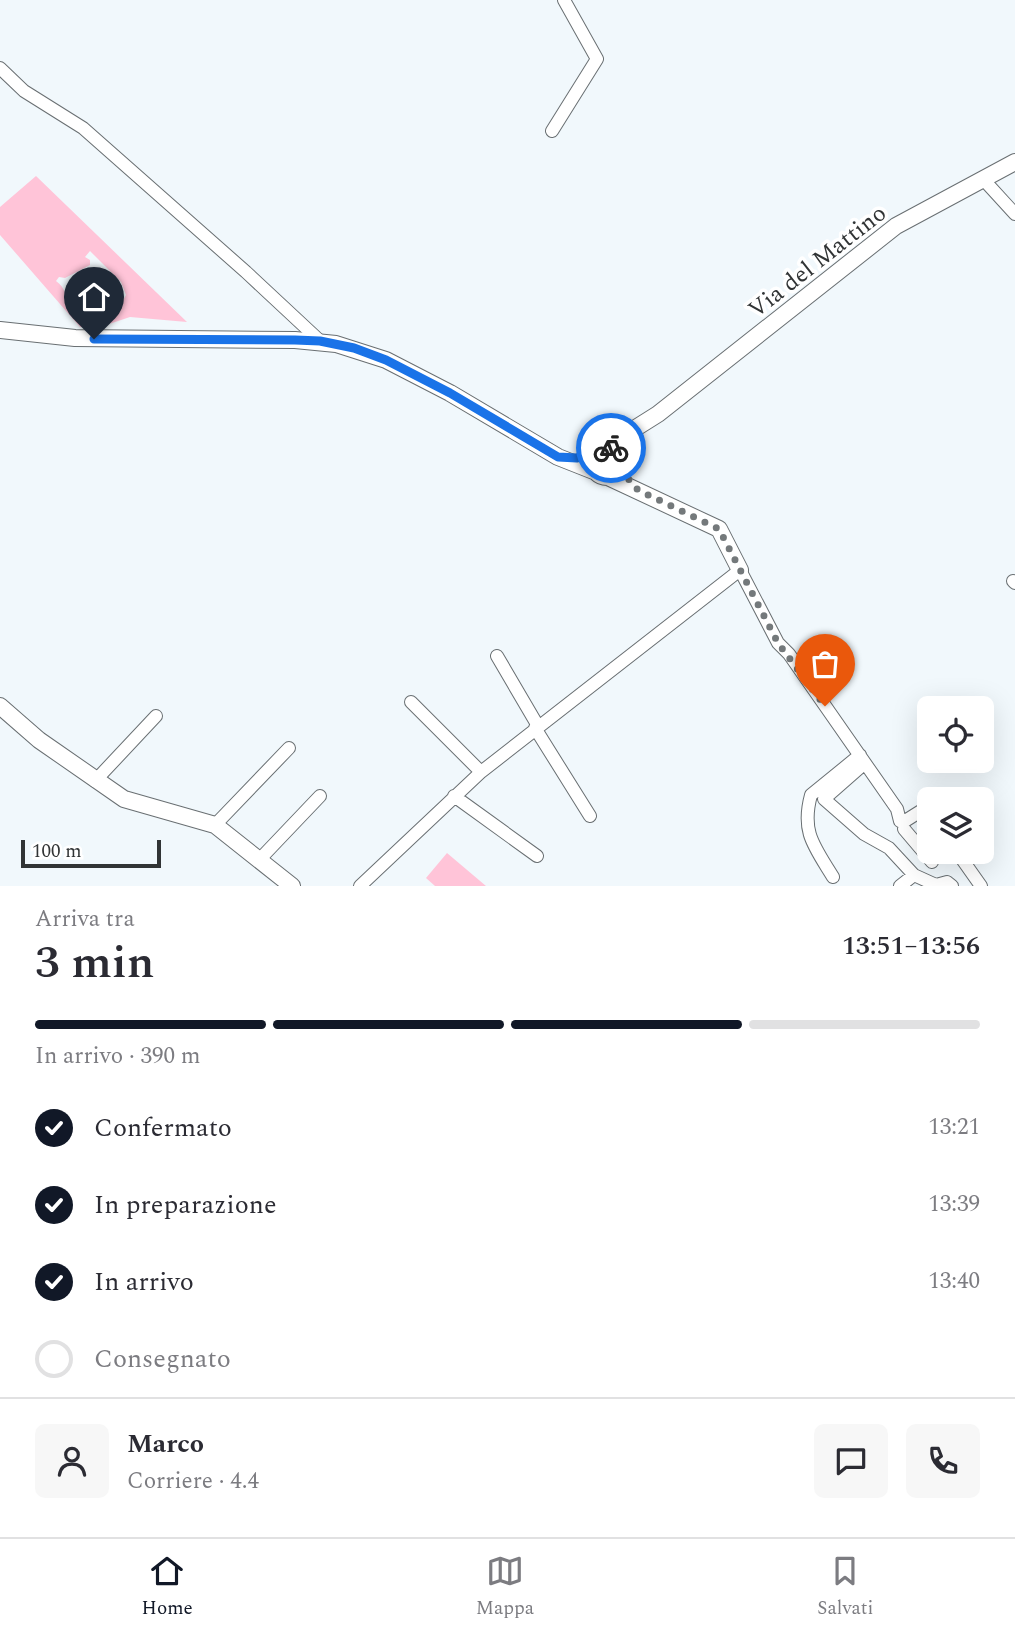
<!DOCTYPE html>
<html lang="it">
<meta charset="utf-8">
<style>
:root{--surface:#fff;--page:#f7f7f7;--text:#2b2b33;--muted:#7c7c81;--line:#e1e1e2;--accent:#111827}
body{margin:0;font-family:Spectral,serif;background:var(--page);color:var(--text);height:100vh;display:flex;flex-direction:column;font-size:26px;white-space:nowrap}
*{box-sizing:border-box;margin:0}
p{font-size:23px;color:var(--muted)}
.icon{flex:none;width:38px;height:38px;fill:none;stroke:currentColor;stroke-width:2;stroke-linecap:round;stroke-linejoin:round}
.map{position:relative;height:886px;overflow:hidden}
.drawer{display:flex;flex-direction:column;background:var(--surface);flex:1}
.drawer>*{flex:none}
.buttons{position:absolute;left:917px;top:696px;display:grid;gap:14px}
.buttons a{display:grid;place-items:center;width:77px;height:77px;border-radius:10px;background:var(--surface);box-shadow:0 7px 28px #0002;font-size:35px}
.scale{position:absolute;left:21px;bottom:18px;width:140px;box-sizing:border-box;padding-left:7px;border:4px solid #313435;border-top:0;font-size:19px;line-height:24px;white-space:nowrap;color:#313435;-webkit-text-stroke:5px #fff;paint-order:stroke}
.pin{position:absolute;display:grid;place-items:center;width:60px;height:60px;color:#fff;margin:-72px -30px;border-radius:50% 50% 50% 0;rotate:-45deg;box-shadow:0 0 7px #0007}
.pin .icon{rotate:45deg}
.courier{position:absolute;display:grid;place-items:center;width:70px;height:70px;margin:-35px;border:5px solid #1a73e8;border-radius:50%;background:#fff;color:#222;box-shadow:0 2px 9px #0007}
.overview em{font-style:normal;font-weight:600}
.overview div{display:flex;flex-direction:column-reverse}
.overview{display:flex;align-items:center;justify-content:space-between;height:119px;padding:0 35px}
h1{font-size:46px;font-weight:600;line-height:52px}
.bar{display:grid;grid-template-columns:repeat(4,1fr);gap:10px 7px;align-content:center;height:84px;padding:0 35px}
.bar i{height:9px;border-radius:5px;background:var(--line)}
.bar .active{background:var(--accent)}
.bar p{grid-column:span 4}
.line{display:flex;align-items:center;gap:18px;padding:0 35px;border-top:2px solid var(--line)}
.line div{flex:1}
.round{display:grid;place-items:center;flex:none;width:74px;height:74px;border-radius:10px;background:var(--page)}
ol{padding:0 35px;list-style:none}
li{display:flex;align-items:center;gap:21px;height:77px}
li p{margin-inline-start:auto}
li .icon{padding:7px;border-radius:50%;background:var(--accent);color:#fff;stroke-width:4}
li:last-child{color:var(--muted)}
li i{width:38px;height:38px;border:4px solid var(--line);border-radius:50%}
.tab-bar{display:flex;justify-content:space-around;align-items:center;height:98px;border-top:2px solid var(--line);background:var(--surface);font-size:19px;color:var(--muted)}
.tab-bar a{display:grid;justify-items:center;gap:4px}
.tab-bar .active{color:var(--accent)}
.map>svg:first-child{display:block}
.green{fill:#ffc4d8}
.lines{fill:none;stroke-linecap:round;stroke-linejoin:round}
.minor-casing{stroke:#696f72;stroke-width:14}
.major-casing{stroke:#696f72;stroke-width:18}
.minor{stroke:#fff;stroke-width:12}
.major{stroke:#fff;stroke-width:16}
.done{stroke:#74797b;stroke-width:7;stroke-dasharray:0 12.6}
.route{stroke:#1a73e8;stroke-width:9}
.labels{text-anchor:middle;stroke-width:7;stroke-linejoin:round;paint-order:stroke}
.street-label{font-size:24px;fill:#313435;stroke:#fff}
</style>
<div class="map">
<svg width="1015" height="886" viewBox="0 0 1015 886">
<rect width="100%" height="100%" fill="#f1f8fc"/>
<path class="green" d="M 36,176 L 187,322 L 130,317 L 97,328 L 99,318 L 110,309 L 120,306 L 126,295 L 121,282 L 90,251 L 85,257 L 90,260 L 90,265 L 65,278 L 59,277 L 56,281 C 66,288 65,297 72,305 C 80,314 88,314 88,327 L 80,327 L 0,235 L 0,207 Z
M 447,853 L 486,886 L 435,886 L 426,878 Z"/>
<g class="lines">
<g class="minor-casing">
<path id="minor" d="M 0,68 L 24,91 L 83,128 L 246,272 L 320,341
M 552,131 L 597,59 L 564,0
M 983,179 L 1015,214
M 1013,581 L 1015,583
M 497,656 L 538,726
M 411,702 L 481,772
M 535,728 L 590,816
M 865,763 L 824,799 L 864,834 L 889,848 L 914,875 L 936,885 L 947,882 L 952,886
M 95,781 L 156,716
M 454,796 L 537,856
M 900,821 L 905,821 L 924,809 L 929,815
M 215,825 L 289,748
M 904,829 L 932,862
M 957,852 L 981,886
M 260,859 L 320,796
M 833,877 C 814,846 801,832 811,795 L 860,755
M 360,886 L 481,772 L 740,570 L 778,643 L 789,654 L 897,809 L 900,821
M 900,886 L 914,875"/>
</g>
<g class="major-casing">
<path id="major" d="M 0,330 L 75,338 L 295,340 L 336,344 L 386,360 L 450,393 L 558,457 L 596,472
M592 462a15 15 0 1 1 30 0a15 15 0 1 1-30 0Z
M 604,448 L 658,414 L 896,226 L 1015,162
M 608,477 L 719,529 L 740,570
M 0,706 L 39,740 L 124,799 L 215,825 L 292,886"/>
</g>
<use href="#minor" class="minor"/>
<use href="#major" class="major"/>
</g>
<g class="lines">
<path class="done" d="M 611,448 L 621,457 L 625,475 L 638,490 L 719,529 L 778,643 L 825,706"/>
<path class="route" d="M 94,339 L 295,340 L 320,341 L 354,348 L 386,360 L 450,393 L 558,457 L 577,458 L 604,448 L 611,448"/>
</g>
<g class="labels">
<g class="street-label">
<text transform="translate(817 261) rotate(-38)" y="8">Via del Mattino</text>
</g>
</g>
</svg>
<div class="buttons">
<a><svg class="icon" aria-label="locate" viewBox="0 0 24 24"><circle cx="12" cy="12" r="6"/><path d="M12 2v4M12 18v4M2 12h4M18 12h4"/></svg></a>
<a><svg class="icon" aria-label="layers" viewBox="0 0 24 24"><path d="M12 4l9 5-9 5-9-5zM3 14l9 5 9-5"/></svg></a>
</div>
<div class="scale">100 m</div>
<div class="pin" style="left:825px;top:706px;background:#ea580c"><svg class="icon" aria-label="bag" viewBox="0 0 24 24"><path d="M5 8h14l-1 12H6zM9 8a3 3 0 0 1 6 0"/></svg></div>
<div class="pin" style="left:94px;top:339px;background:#1f2937"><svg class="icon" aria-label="home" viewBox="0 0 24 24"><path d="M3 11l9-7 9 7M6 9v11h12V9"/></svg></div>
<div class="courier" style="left:611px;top:448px"><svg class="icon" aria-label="bike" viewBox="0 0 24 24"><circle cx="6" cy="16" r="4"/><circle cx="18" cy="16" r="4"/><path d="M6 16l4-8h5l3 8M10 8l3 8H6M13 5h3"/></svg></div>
</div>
<section class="drawer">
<div class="overview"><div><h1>3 min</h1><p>Arriva tra</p></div><em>13:51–13:56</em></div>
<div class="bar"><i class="active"></i><i class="active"></i><i class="active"></i><i></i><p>In arrivo · 390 m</p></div>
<ol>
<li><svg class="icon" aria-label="check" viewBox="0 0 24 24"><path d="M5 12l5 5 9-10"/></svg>Confermato<p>13:21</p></li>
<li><svg class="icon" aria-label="check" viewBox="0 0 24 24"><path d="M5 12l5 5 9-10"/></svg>In preparazione<p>13:39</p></li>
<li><svg class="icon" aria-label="check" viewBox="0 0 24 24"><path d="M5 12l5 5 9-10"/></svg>In arrivo<p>13:40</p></li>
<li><i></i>Consegnato</li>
</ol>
<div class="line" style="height:126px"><a class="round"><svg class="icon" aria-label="person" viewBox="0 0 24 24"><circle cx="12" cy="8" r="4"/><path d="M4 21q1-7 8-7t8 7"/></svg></a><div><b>Marco</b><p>Corriere · 4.4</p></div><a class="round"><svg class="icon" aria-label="chat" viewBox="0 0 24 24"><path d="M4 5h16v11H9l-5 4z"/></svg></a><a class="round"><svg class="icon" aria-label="phone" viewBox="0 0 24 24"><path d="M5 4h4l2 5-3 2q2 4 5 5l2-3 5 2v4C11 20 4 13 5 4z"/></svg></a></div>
</section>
<nav class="tab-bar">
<a class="active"><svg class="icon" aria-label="home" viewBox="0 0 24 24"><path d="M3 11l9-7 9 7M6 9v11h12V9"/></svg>Home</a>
<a><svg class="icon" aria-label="map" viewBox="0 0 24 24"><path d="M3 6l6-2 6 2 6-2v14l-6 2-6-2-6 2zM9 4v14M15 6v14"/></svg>Mappa</a>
<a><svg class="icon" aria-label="saved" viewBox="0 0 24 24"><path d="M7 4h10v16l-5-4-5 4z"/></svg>Salvati</a>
</nav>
